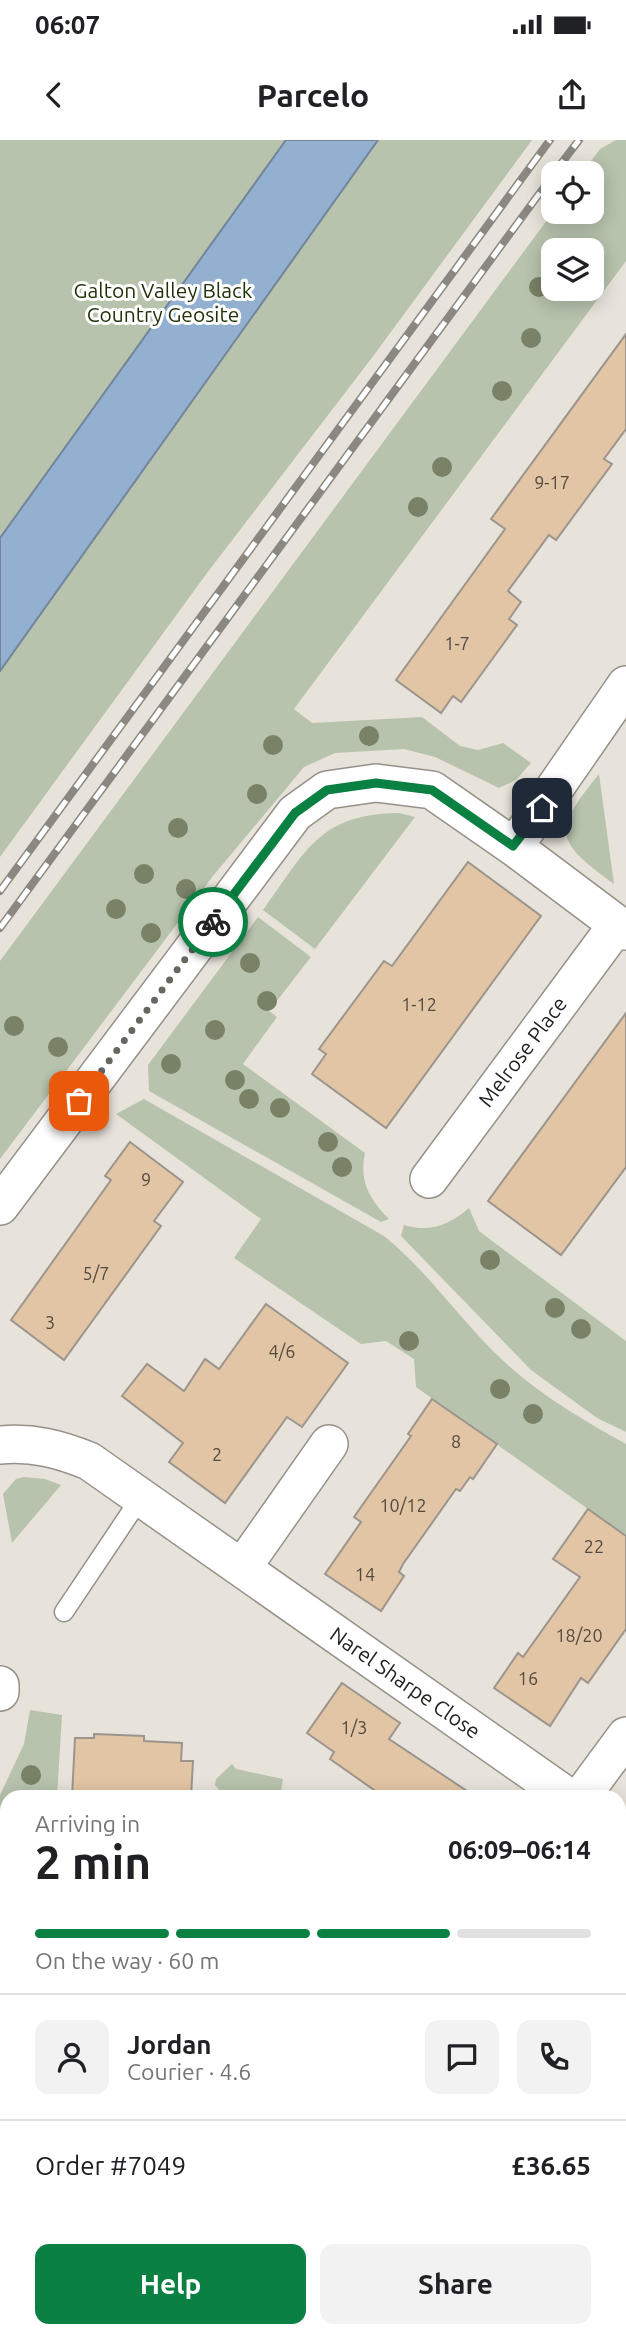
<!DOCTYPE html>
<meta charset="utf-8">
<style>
:root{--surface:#fff;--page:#f2f2f2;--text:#202124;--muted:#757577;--line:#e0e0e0;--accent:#0b8043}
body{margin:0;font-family:Ubuntu,sans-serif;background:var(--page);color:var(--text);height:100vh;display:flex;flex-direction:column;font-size:26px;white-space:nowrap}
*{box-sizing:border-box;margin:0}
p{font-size:23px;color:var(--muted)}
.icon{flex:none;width:38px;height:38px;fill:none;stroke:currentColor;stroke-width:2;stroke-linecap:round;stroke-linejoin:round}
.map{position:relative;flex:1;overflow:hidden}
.side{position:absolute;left:0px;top:1650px;width:626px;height:548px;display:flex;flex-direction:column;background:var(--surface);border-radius:21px 21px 0 0;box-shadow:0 4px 18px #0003}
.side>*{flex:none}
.fabs{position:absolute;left:541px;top:21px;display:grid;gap:14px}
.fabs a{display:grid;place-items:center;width:63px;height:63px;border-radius:14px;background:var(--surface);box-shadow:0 4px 18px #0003;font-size:35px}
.pin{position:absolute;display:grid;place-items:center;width:60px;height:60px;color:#fff;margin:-30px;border-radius:14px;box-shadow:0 4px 10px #0006}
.courier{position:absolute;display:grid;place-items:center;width:70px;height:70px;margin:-35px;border:5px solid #0b8043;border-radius:50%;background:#fff;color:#222;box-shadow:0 2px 9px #0007}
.overview em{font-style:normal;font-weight:700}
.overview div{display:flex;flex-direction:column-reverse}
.overview{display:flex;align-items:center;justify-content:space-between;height:119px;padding:0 35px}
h1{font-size:46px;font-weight:700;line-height:52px}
.bar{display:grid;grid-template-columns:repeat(4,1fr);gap:10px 7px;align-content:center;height:84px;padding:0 35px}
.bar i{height:9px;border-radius:5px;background:var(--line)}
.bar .selected{background:var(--accent)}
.bar p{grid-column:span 4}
.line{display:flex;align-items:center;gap:18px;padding:0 35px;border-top:2px solid var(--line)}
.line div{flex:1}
.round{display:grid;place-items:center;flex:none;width:74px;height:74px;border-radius:14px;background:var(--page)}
.cta{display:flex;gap:14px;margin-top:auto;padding:14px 35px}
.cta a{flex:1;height:80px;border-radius:14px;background:var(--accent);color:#fff;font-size:28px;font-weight:700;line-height:80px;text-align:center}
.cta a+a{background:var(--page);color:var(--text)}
.status{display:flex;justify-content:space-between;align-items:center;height:49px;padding:0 35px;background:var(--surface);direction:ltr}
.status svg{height:19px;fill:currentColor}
header{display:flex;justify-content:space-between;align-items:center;height:91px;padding:0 35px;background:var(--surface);font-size:32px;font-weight:700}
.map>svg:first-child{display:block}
.built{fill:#ded6c6}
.green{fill:#b7c3ad;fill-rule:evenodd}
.water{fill:#94b0d0;stroke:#72859b;stroke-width:2}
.building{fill:#e2c5a4;stroke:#9c958e;stroke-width:2}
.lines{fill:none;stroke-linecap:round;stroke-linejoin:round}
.service-casing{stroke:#959189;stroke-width:21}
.minor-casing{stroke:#959189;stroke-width:40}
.primary-casing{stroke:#c2c1c0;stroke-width:42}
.service{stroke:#fff;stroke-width:18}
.minor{stroke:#fff;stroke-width:37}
.primary{stroke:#fbcdd7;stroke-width:38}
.rail-casing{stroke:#8b8882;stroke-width:8}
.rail{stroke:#fff;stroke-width:5;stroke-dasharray:16;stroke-linecap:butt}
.tree{fill:#798166}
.done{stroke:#696660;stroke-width:7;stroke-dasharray:0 12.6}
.route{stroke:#0b8043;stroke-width:9}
.labels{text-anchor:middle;stroke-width:6;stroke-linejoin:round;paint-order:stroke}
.number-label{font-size:18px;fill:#544b40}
.park-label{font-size:21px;fill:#1f3107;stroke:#fff}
.street-label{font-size:21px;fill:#24221f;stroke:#fff}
</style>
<div class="status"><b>06:07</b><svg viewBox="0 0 49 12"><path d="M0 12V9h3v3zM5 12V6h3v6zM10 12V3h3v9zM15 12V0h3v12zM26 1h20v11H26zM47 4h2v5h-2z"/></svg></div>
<header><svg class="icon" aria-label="back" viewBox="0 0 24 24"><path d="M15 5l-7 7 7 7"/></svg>Parcelo<svg class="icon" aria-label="share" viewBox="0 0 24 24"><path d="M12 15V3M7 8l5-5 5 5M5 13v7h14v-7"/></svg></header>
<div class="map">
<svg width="626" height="2197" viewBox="0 0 626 2197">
<rect width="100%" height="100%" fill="#e8e3da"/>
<path class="built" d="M 0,2066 L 7,2068 L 7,2191 L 149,2191 L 145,2197 L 0,2197 Z"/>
<path class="green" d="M 0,0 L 532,0 L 374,215 L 207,433 L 0,717 Z
M 616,0 L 626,0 L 626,121 L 294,569 L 312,583 L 422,577 L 460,606 L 478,610 L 503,603 L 531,623 L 516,640 L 499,648 L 435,617 L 404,609 L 335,613 L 304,627 L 213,736 L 0,1019 L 0,821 L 553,72 L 592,72 L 592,33 L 582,33 L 600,9 ZM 553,110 L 592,110 L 592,149 L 553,149 Z
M 599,634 L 614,744 C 554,700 552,692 599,634 Z
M 399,673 L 415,677 L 315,809 L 263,770 C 306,711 319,674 399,673 Z
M 258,777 L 311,817 L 269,871 L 277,877 L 243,924 L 365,1013 C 359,1041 369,1059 389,1079 L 381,1082 L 149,951 L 148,925 Z
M 144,959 L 384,1096 C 426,1130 456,1174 494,1212 C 532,1250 579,1278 626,1304 L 626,1396 L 416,1247 L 414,1219 L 386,1201 L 361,1204 L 234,1118 L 261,1079 L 116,974 Z
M 469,1068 L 479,1091 L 626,1201 L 626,1292 L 597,1278 L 531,1230 L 401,1096 L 404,1085 C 430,1093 449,1085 469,1068 Z
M 24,1337 L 45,1339 L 61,1345 L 12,1403 L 3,1354 L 16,1339 Z
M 30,1570 L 62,1575 L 57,1657 L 7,1657 L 7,1677 L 0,1676 L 0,1655 L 24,1604 Z
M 232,1624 L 236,1629 L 283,1639 L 280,1657 L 225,1657 L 215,1645 L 216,1639 Z
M 0,1935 L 7,1937 L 7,2000 L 0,2019 Z
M 626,2034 L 626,2085 L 620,2088 L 620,2036 Z"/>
<path class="water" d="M 286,0 L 378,0 L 0,531 L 0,398 Z"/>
<path class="building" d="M 626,194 L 626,289 L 604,319 L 612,324 L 556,400 L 549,395 L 508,451 L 521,462 L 509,479 L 517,485 L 461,562 L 453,556 L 441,573 L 396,540 L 505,389 L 491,379 Z
M 468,722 L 541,776 L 386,988 L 312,934 L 326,914 L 319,909 L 384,821 L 392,826 Z
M 626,873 L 626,1027 L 561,1115 L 488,1061 Z
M 130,1002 L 183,1042 L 154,1081 L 161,1086 L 64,1220 L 11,1180 L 111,1040 L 105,1036 Z
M 266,1164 L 348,1223 L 302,1287 L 287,1277 L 225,1363 L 169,1322 L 183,1303 L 122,1256 L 147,1224 L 184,1251 L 205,1219 L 219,1229 Z
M 432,1259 L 497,1304 L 473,1339 L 470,1337 L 460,1351 L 456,1349 L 403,1424 L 399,1432 L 404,1436 L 381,1471 L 325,1434 L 361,1382 L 354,1377 L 411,1296 L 408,1294 Z
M 588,1369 L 626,1396 L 626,1489 L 588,1543 L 581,1538 L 550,1586 L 494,1548 L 518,1513 L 523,1517 L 580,1437 L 553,1419 Z
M 342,1543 L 400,1583 L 389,1599 L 476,1657 L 384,1657 L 330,1619 L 334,1612 L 307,1593 Z
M 94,1594 L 144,1596 L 144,1601 L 182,1603 L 181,1621 L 193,1621 L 191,1657 L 72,1657 L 75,1598 L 94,1598 Z"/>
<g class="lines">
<g class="service-casing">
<path id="service" d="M 64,1472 L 141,1357"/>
</g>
<g class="minor-casing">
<path id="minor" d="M 514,707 L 626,545
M 429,1039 L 617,785
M 0,1066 L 295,673 L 327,650 L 376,643 L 432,650 L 514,707 L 626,791
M 0,1305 C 33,1302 59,1309 89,1321 L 568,1657
M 242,1428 L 329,1304
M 0,1545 L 0,1552
M 581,1657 L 626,1596
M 620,1693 L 626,1697
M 620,1967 L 626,1964
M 0,2174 L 7,2177
M 54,2191 L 74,2197
M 145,2197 L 149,2191"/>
</g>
<g class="primary-casing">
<path id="primary" d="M 0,2066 L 7,2068
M 620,2119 L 626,2118
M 373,2191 L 410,2197"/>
</g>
<use href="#service" class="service"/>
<use href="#minor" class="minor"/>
<use href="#primary" class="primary"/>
<g class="rail-casing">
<path id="rail" d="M 554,33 L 579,0
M 0,751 L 550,0
M 0,788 L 553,35"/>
</g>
<use href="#rail" class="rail"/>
</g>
<g class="tree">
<circle cx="539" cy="147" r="10"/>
<circle cx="531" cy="198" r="10"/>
<circle cx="502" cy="251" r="10"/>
<circle cx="442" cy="327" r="10"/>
<circle cx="418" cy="367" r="10"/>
<circle cx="369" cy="596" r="10"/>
<circle cx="273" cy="605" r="10"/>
<circle cx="257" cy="654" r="10"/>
<circle cx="178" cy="688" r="10"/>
<circle cx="144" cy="734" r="10"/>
<circle cx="186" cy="749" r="10"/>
<circle cx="116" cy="769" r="10"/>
<circle cx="151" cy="793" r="10"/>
<circle cx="250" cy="823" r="10"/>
<circle cx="267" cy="861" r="10"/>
<circle cx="14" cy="886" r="10"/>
<circle cx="215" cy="890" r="10"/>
<circle cx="58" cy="907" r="10"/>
<circle cx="171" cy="924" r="10"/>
<circle cx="235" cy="940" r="10"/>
<circle cx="249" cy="959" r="10"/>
<circle cx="280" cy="968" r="10"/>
<circle cx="328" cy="1002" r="10"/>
<circle cx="342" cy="1027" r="10"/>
<circle cx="490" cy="1120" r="10"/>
<circle cx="555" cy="1168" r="10"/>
<circle cx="581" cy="1189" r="10"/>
<circle cx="409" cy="1201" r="10"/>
<circle cx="500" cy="1249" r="10"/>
<circle cx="533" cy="1274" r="10"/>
<circle cx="31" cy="1635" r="10"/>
</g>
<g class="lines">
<path class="done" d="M 79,961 L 213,782"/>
<path class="route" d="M 213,782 L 295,673 L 327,650 L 376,643 L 432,650 L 513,706 L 542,668"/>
</g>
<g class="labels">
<g class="number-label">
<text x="552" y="349">9-17</text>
<text x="457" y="510">1-7</text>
<text x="419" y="871">1-12</text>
<text x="146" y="1046">9</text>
<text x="96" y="1140">5/7</text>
<text x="50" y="1189">3</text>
<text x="282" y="1218">4/6</text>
<text x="456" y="1308">8</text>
<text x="217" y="1321">2</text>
<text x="403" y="1372">10/12</text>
<text x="594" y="1413">22</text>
<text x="365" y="1441">14</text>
<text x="579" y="1502">18/20</text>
<text x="528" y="1545">16</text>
<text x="354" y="1594">1/3</text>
</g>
<g class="park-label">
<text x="163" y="158">Galton Valley Black<tspan x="163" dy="24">Country Geosite</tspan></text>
</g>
<g class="street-label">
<text transform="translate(523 912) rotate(-53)" y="7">Melrose Place</text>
<text transform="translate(405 1543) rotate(35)" y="7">Narel Sharpe Close</text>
</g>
</g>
</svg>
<div class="fabs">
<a><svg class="icon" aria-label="locate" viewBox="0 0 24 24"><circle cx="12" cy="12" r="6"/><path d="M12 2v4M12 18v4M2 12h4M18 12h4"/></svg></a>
<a><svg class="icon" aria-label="layers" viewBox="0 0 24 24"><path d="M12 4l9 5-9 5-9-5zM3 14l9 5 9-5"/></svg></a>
</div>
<div class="pin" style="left:79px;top:961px;background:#ea580c"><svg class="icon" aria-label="bag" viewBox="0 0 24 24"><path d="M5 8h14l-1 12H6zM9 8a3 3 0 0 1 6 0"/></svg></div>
<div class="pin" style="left:542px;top:668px;background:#1f2937"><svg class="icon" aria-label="home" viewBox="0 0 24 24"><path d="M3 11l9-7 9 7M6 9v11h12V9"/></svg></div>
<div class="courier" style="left:213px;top:782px"><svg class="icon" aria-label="bike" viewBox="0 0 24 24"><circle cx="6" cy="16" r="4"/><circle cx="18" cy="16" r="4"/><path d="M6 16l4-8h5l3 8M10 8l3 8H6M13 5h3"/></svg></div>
<section class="side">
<div class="overview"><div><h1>2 min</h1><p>Arriving in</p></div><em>06:09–06:14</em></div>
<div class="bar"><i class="selected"></i><i class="selected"></i><i class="selected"></i><i></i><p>On the way · 60 m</p></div>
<div class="line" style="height:126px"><a class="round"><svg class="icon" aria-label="person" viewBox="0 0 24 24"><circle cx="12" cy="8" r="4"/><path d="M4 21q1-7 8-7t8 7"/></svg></a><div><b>Jordan</b><p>Courier · 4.6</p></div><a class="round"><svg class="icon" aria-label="chat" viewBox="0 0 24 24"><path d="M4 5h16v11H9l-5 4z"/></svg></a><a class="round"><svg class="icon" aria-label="phone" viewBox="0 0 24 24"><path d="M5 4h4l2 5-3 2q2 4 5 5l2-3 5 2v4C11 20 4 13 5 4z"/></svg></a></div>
<div class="line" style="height:91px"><div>Order #7049</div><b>£36.65</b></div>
<div class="cta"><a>Help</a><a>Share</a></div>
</section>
</div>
